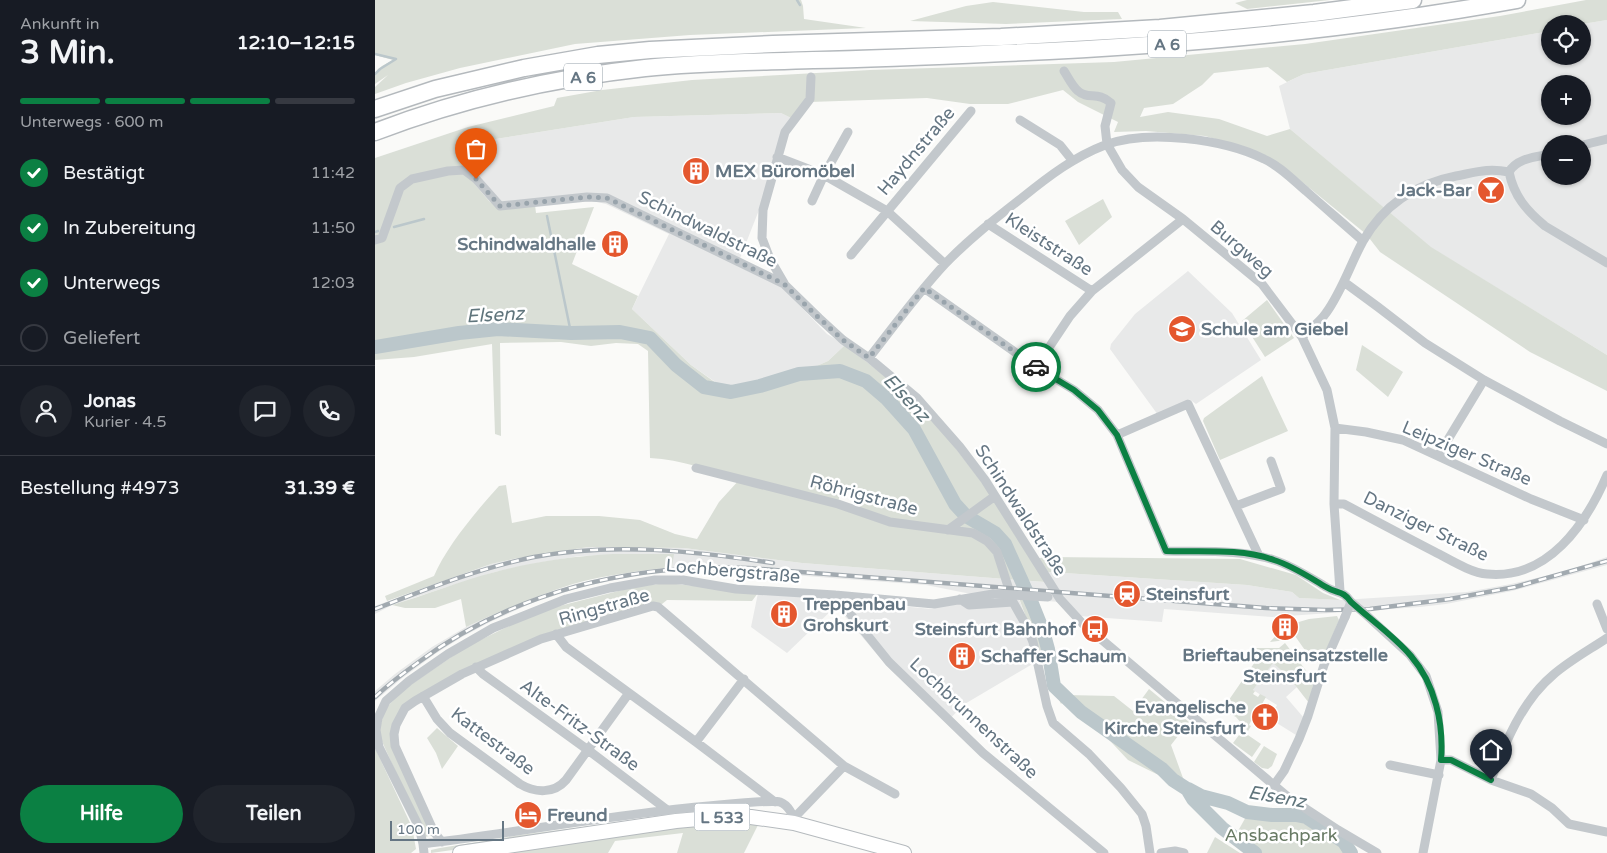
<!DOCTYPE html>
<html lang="de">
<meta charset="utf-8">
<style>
:root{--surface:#171b24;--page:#20242c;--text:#f1f3f6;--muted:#9ea1a6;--line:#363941;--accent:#0b8043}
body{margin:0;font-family:"Varela Round",sans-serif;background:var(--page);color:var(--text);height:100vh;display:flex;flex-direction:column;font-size:19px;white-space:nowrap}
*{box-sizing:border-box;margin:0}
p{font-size:16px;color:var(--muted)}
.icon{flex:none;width:28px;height:28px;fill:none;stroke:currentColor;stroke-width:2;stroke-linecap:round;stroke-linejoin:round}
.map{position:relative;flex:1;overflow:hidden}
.drawer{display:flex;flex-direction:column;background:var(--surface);width:375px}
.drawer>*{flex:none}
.tools{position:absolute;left:1166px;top:15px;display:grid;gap:10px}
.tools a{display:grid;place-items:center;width:50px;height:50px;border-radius:50%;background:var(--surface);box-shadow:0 1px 4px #0004;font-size:25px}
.scale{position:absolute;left:15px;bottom:12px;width:114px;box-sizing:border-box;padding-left:5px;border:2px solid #657683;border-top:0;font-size:14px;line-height:18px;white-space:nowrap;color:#657683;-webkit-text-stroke:4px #fff;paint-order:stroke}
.pin{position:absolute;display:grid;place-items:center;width:42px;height:42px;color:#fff;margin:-51px -21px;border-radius:50% 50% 50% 0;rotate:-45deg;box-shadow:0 0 5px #0007}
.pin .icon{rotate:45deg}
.courier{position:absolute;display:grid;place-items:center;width:50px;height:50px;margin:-25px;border:4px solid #0b8043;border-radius:50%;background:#fff;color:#222;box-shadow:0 1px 6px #0007}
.head em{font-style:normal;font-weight:700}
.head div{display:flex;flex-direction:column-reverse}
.head{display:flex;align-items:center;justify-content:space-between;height:85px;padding:0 20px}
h1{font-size:32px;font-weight:700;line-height:38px}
.bar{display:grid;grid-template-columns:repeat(4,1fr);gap:8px 5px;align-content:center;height:60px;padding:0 20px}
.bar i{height:6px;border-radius:4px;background:var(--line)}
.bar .selected{background:var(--accent)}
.bar p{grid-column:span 4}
.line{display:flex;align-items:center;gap:12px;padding:0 20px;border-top:1px solid var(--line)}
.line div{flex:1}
.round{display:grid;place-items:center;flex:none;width:52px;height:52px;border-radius:26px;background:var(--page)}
ol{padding:0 20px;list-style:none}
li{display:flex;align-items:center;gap:15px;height:55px}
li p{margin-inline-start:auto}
li .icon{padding:5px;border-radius:50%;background:var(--accent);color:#fff;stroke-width:4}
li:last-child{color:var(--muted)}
li i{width:28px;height:28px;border:2px solid var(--line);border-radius:50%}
.cta{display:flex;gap:10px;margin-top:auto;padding:10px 20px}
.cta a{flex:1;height:58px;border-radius:30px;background:var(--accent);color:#fff;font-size:20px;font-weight:700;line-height:58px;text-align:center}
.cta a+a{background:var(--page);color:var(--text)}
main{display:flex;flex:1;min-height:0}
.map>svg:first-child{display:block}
.built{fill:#e8e9e9;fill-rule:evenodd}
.green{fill:#dadfd7;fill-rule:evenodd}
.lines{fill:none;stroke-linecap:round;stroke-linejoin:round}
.stream{stroke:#bbc7cb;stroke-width:2.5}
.river{stroke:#bbc7cb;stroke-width:14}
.primary-casing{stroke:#b5babe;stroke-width:16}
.highway-casing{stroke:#b4b9bd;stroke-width:19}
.street{stroke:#c3c8cc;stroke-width:9}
.primary{stroke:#fff;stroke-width:14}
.highway{stroke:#fff;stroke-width:16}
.rail-casing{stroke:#a2aab0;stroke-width:4.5}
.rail{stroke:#fff;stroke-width:2.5;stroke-dasharray:8;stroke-linecap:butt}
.street-bridge{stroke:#c3c8cc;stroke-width:9}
.done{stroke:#99a4ac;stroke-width:5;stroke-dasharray:0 9}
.route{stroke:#0b8043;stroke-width:6}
.labels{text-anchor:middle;stroke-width:5;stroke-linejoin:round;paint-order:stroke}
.shield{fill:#fff;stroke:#939fa8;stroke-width:1}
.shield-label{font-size:16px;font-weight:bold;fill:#657683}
.street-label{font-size:18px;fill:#657683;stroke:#fff}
.poi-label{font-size:18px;font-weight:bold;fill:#657683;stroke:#fff;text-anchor:start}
.park-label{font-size:18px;fill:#687a64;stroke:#fff}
.water-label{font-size:19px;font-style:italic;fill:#60757c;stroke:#fff}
</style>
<main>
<section class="drawer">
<div class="head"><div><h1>3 Min.</h1><p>Ankunft in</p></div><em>12:10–12:15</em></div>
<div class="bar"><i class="selected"></i><i class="selected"></i><i class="selected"></i><i></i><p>Unterwegs · 600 m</p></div>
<ol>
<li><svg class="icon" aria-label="check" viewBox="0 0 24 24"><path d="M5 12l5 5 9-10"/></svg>Bestätigt<p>11:42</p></li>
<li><svg class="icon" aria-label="check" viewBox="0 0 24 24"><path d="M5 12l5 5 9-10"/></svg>In Zubereitung<p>11:50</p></li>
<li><svg class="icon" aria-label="check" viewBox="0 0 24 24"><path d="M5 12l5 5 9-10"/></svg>Unterwegs<p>12:03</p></li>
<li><i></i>Geliefert</li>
</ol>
<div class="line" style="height:90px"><a class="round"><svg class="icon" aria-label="person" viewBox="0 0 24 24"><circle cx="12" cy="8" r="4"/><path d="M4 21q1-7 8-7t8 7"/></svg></a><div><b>Jonas</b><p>Kurier · 4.5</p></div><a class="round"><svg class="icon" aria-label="chat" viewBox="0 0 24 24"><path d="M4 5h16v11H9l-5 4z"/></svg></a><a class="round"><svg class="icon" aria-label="phone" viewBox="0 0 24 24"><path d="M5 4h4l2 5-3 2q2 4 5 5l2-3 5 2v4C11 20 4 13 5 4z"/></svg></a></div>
<div class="line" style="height:65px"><div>Bestellung #4973</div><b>31.39 €</b></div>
<div class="cta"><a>Hilfe</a><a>Teilen</a></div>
</section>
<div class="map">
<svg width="1232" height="853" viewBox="0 0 1232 853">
<rect width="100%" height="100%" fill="#fafaf8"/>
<path class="built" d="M 1232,20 L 1232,355 L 1055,247 L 915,129 L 904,86 L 929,74 L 1175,31 L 1175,56 L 1208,56 L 1208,24 ZM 1175,84 L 1208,84 L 1208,116 L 1175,116 ZM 1175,144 L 1208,144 L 1208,176 L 1175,176 Z
M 406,113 L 416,118 L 384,210 L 362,266 L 407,287 L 452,334 L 470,345 L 453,361 L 437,368 L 349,388 L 316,365 L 257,309 L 294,234 L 231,204 L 217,201 L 160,205 L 125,209 L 114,201 L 92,175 L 92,160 L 115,153 L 114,140 L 259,117 Z
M 813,271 L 857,313 L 886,360 L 821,404 L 814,399 L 796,410 L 783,415 L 735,349 L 736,344 L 760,314 Z
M 213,547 L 309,548 L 427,563 L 669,582 L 665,574 L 674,572 L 872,585 L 917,592 L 924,598 L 967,600 L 1092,592 L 1136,584 L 1191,571 L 1232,557 L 1232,565 L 1137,591 L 1071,604 L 1045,607 L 897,617 L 789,609 L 787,622 L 704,616 L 685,602 L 644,599 L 666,659 L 588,705 L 572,722 L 511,665 L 461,606 L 412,653 L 376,627 L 383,593 L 557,609 L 580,602 L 596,594 L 551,585 L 362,571 L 301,571 L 264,575 L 206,587 L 157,603 L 115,622 L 87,637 L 60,654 L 26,679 L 0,701 L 0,691 L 20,674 L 57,647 L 91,627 L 128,610 L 200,584 L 226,578 L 297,567 L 298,554 L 205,556 L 162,563 L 120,572 L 69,588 L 17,605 L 0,614 L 0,606 L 116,564 L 138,559 Z
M 898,662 L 913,676 L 922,687 L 911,697 L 929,718 L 921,735 L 897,720 L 902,713 L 899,711 L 902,705 L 878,690 Z"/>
<path class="green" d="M 0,0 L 426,0 L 428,6 L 429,19 L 491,28 L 315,35 L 200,44 L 85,68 L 31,83 L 0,94 L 0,87 L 13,75 L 0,84 L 0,73 L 7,66 L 18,60 L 0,55 Z
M 872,0 L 955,0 L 872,9 L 860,3 Z
M 1211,0 L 1232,0 L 1232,20 L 1208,24 L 1175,24 L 1175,31 L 929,74 L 912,82 L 893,67 L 839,73 L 827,85 L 798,104 L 769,108 L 765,117 L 793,112 L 844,119 L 892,136 L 915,129 L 1056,247 L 1232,355 L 1232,391 L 1155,352 L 1005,252 L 991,234 L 905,164 L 875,149 L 830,136 L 771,131 L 739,132 L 743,122 L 703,102 L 688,90 L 633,104 L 595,104 L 552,98 L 435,102 L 416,118 L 406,113 L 259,117 L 114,140 L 115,153 L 92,160 L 92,175 L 114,201 L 125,209 L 160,205 L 161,213 L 219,207 L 197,264 L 263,296 L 257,309 L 316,365 L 348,388 L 437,368 L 453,361 L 470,345 L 539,399 L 566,429 L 611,488 L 655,559 L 675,557 L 865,559 L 921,575 L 948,593 L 965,600 L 924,598 L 917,592 L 872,585 L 674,572 L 665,574 L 670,582 L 427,563 L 309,548 L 213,547 L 138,559 L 116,564 L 12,601 L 10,596 L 59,576 C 71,547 103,509 124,486 L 131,485 L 137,523 L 171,516 L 224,516 L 265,520 L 300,534 L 322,539 L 344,502 L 365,479 C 335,470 307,460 275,458 L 273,351 L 263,344 L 241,343 L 216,346 L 186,342 L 125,343 L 126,436 L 120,434 L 117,344 L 39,357 L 0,360 L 0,158 L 93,127 L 179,106 L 182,98 L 227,90 L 317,80 L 495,70 L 739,62 L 930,44 L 1125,16 ZM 466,486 L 479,493 L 487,512 L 463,504 Z
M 618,2 L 709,12 L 743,12 L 747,19 L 631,24 L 535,21 L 591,6 Z
M 728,199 L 737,217 L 704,245 L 690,221 Z
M 892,300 L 919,338 L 890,357 L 867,321 Z
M 987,345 L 1028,372 L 1013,397 L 981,370 Z
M 887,376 L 913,431 L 845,460 L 828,421 L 829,418 Z
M 238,554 L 299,554 L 297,567 C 264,571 230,575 198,584 C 161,596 126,611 91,627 L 86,599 L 60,608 L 30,608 L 17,605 C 51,595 85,581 120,572 C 158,562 198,556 238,554 Z
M 292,583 L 383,593 L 377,601 L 292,600 L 287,604 L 265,608 L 183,632 L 51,691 L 16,728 L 58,835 L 50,837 L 5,737 L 5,727 L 10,709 L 28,690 L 91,647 L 165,611 L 259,587 Z
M 644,598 L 660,599 C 670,630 675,646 676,679 L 692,695 L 739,696 L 758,711 L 774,689 L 814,722 L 796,745 L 812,789 L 753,760 L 693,696 L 686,704 L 666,659 Z
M 962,616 L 964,620 L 946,663 L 939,663 L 920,636 L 911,640 L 895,642 L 904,632 L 906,635 L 918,627 L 917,624 L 934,619 Z
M 910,643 L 939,681 L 934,703 L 913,676 L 898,663 L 878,690 L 880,691 L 878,694 L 883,697 L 885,694 L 891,697 L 887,704 L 889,706 L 878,722 L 876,721 L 874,725 L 876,726 L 873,731 L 861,717 L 847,710 L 882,659 L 878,648 L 904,648 Z
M 62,728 L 83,746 L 67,769 L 61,753 L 52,738 Z
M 867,731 L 886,744 L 877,757 L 858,743 Z
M 889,746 L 902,754 L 897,766 L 893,769 L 887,768 L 879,762 Z
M 0,748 L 37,827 L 41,849 L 36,853 L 0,853 Z
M 310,814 L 170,837 L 56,853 L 56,850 L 65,848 L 145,835 Z
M 872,815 L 930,819 L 967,843 L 975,853 L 885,853 L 863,831 Z
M 359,823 L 390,825 L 383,825 L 369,853 L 302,853 L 308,833 L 240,841 L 233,853 L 124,853 L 301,828 Z
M 840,837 L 865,853 L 832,853 Z"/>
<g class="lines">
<path class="stream" d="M 422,0 L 425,5
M 0,54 L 21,59 L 5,69 L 0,74
M 172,216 L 196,333
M 19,227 L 49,219
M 0,232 L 3,231"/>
<path class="river" d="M 0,347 L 84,333 L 123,329 L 196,333 L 245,332 L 275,338 L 301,365 L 329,387 L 356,392 L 385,386 L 424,374 L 465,371 L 491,381 L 512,399 L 539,429 L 580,504 L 591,516 L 620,533 L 630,544 L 658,606 L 668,631 L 673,649 L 679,686 L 706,712 L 787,769 L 798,780 L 812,789 L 818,799 L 847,828 L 880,853
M 813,789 L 826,796 L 853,803 L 872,812 L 897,815 L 921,815 L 931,817 L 969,842 L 976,853"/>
<g class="primary-casing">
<path id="primary" d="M 85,853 L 301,821 L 357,816 L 376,817 L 419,823 L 529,853"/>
</g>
<g class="highway-casing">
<path id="highway" d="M 0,109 L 60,89 L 149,68 L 223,55 L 275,50 L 398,44 L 626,37 L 785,28 L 939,13 L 1038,0
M 0,132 C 86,99 178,78 270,68 C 326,62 382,62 438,60 C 502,59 566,56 629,53 C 801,46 972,31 1142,0"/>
</g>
<path class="street" d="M 689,71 C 693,77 697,86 703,91 C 713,100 723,91 736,103 L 730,126 L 732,144 L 747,170 L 763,187 L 808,219 L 887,284 L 927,337 L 952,390 L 960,428 L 959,504 L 965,591
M 645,120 L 685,145 L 697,160
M 1208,145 L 1232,139
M 402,157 L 449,175 L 512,211 L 570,264
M 1134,172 C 1139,196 1151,210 1170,226 L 1232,263
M 1134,172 C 1142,158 1161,157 1175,154
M 437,201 L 449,175 L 473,132
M 613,224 L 717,291
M 0,240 L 7,238 L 25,188 L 37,179 L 73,171 L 89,170 L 101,179 L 125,206 L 212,197 L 232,198 L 409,284 L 444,318 L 468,340 L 494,358 L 542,398 L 585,447 L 610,480 L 685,599 L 707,623 L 913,797 L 963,830 L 1002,853
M 476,255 L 596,111
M 969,282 L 1003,307 L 1050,343 L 1109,380 L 1185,421 L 1232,444
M 409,283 L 395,259 L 387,238 L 388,210 L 410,132 L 435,99 L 436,77
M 549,288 L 661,367 L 699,390 L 723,410 L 742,435 L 791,551 C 827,552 865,549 899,560 C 918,566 934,577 951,587 C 962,594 968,590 976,602
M 927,337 C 935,329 945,322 951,313 C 967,291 975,265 988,241 C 1009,204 1040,184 1081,176 C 1102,172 1113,168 1134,172
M 494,358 C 519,326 543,293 570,264 C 594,239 621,218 648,197 C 674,176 699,157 730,145 C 773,129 849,139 889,159 C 905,166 918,180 931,191 C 950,208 969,224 988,241
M 661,367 L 695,316 L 717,291 L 808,219
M 960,428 L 991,432 L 1028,440 L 1156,499 L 1209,520
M 742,435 L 813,404 L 884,556
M 1063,456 L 1109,380
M 321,468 L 463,504 L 515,522 L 598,533 L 612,541 L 622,552 L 638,602
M 959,504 L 969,504 C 999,520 1029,536 1060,552 C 1074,559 1096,573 1112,574 C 1173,580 1211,524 1232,475
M 861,506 L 906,489 L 896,461
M 573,530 L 620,496
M 460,595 L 514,662 L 608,753 L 729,853
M 585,599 L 594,605 L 638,602 L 652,627 L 658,642 L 672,706 L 678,723 L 714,754 L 746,788 L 767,814 L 771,826 L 775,853
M 1222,604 L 1232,629
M 988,612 L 1035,655 L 1051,676 L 1063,712 L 1066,760 L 1048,853
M 181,634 L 191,647 L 321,742 L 400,802
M 101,667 L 108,674 L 213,750 L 291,809
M 48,696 L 62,719 L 75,733 L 145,784 C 160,793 179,794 191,780 L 254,693
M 321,742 L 369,679
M 1066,760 L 1076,760 L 1116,780 L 1156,794 L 1177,808 L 1194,824 L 1232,832
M 1015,765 L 1064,775
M 1116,780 C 1130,743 1147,701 1178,675 C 1194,661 1214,650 1232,638
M 899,785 L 909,771 L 924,739 L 933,716 L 949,665 L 970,617
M 419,818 L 469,766
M 67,842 L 59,832 L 20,746 L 19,734 L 21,725 L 30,708 L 40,701 L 87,674 L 166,639 L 278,606 L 283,607 L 469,766 L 520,794
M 48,844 C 147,832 245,813 344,805 C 354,804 398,800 405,802 C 413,805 419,815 419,823
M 49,853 L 48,844 L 44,827 L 4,747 L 1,730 L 3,718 L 11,701 L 34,681 L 73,654 L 118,628 L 191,599 L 235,588 L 280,580 L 308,580 L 361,589 L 460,595 L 559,604 L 618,594
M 786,853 L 800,851 L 809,853"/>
<use href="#primary" class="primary"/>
<use href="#highway" class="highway"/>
<g class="rail-casing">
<path id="rail" d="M 0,609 C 52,589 104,568 159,557 C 238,542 319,551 398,563
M 0,697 C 13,685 27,674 41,664 C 137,592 255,563 373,568 L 891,608 L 951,610 L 995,609 L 1075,599 L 1140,587 L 1232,561"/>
</g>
<use href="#rail" class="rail"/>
<path class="street-bridge" d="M 618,594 L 673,597
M 970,617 L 976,602 L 988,612"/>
</g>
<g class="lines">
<path class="done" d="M 101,179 L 125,206 L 212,197 L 232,198 L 409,284 L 444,318 L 468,340 L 494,358 L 549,288 L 661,367"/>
<path class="route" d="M 661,367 L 699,390 L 723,410 L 742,435 L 791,551 C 827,552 865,548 899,560 C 918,566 934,577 951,587 C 962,594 968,590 976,602 C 996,620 1019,636 1036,656 C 1060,684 1069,724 1066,760 L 1076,760 L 1116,780"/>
</g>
<defs>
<g id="building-disc" transform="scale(1.4375)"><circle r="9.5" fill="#e4572e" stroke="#fff"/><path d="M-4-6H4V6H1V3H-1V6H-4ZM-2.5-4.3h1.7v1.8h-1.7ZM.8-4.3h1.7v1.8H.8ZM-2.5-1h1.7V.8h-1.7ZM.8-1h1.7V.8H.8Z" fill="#fff"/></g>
<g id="bar-disc" transform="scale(1.4375)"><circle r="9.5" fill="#e4572e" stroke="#fff"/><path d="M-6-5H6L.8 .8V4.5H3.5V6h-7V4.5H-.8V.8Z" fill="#fff"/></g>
<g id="school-disc" transform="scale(1.4375)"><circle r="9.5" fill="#e4572e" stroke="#fff"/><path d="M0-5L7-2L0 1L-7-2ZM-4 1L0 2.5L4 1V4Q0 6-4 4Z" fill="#fff"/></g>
<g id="station-disc" transform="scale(1.4375)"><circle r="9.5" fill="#e4572e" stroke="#fff"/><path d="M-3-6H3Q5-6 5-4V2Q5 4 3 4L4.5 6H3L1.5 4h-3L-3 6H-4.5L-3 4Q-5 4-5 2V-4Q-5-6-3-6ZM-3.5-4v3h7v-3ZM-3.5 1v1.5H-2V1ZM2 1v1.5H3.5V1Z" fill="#fff"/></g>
<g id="bus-disc" transform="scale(1.4375)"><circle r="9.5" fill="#e4572e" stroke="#fff"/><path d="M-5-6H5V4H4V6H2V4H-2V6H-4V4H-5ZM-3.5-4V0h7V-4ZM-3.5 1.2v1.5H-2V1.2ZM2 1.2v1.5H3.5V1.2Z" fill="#fff"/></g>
<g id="church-disc" transform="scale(1.4375)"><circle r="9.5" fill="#e4572e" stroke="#fff"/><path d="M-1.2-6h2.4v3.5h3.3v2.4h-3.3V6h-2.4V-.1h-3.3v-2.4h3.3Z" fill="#fff"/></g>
<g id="hotel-disc" transform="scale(1.4375)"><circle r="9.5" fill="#e4572e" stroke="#fff"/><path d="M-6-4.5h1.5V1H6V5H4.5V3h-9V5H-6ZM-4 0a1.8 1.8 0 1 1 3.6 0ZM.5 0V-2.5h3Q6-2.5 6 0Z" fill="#fff"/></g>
</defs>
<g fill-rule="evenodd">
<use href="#building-disc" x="321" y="171"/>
<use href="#bar-disc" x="1116" y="190"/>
<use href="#building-disc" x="240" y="244"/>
<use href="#school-disc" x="807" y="329"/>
<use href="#station-disc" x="752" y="594"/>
<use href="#building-disc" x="409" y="614"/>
<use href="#building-disc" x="910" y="627"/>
<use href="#bus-disc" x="720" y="629"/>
<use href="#building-disc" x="587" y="656"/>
<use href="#church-disc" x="890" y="717"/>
<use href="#hotel-disc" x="153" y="815"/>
</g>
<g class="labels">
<g class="shield">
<rect x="773" y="30.5" width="38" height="27" rx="4"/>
<rect x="189" y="63.5" width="38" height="27" rx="4"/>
<rect x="319.5" y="803.5" width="55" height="27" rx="4"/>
</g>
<g class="shield-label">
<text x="792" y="50">A 6</text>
<text x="208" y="83">A 6</text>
<text x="347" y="823">L 533</text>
</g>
<g class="street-label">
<text transform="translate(541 151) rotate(-50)" y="6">Haydnstraße</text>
<text transform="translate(333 229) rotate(26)" y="6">Schindwaldstraße</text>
<text transform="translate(674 244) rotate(33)" y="6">Kleiststraße</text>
<text transform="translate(867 249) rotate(41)" y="6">Burgweg</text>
<text transform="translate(1092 453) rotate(23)" y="6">Leipziger Straße</text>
<text transform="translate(489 495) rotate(15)" y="6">Röhrigstraße</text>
<text transform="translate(646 510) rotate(57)" y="6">Schindwaldstraße</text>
<text transform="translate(1051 526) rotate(26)" y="6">Danziger Straße</text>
<text transform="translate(358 571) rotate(5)" y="6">Lochbergstraße</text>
<text transform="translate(229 607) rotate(-16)" y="6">Ringstraße</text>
<text transform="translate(599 718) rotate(43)" y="6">Lochbrunnenstraße</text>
<text transform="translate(205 725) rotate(36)" y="6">Alte-Fritz-Straße</text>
<text transform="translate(118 741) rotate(37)" y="6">Kattestraße</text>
</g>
<g class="poi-label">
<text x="340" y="177">MEX Büromöbel</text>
<text x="1097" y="196" text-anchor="end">Jack-Bar</text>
<text x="221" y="250" text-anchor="end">Schindwaldhalle</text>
<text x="826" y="335">Schule am Giebel</text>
<text x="771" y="600">Steinsfurt</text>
<text x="428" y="610">Treppenbau<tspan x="428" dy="21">Grohskurt</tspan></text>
<text x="701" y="635" text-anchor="end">Steinsfurt Bahnhof</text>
<text x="910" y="661" text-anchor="middle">Brieftaubeneinsatzstelle<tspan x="910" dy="21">Steinsfurt</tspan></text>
<text x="606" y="662">Schaffer Schaum</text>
<text x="871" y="713" text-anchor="end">Evangelische<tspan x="871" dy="21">Kirche Steinsfurt</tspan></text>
<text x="172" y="821">Freund</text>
</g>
<g class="park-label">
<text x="906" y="841">Ansbachpark</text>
</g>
<g class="water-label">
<text transform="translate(120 314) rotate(-3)" y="7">Elsenz</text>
<text transform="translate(532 397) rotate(47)" y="7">Elsenz</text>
<text transform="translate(902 796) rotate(10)" y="7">Elsenz</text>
</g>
</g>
</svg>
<div class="tools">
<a><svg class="icon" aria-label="locate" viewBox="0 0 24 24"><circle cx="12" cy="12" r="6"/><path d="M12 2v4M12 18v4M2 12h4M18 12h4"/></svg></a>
<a>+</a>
<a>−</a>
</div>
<div class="scale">100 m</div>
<div class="pin" style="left:101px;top:179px;background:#ea580c"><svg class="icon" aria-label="bag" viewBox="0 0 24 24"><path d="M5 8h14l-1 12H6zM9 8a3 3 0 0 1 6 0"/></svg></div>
<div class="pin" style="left:1116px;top:780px;background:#1f2937"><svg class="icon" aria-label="home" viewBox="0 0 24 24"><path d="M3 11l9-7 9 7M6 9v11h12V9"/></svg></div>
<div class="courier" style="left:661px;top:367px"><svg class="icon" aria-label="car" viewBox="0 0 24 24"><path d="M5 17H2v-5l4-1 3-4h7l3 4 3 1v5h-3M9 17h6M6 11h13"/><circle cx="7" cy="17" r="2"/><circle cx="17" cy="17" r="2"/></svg></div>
</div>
</main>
